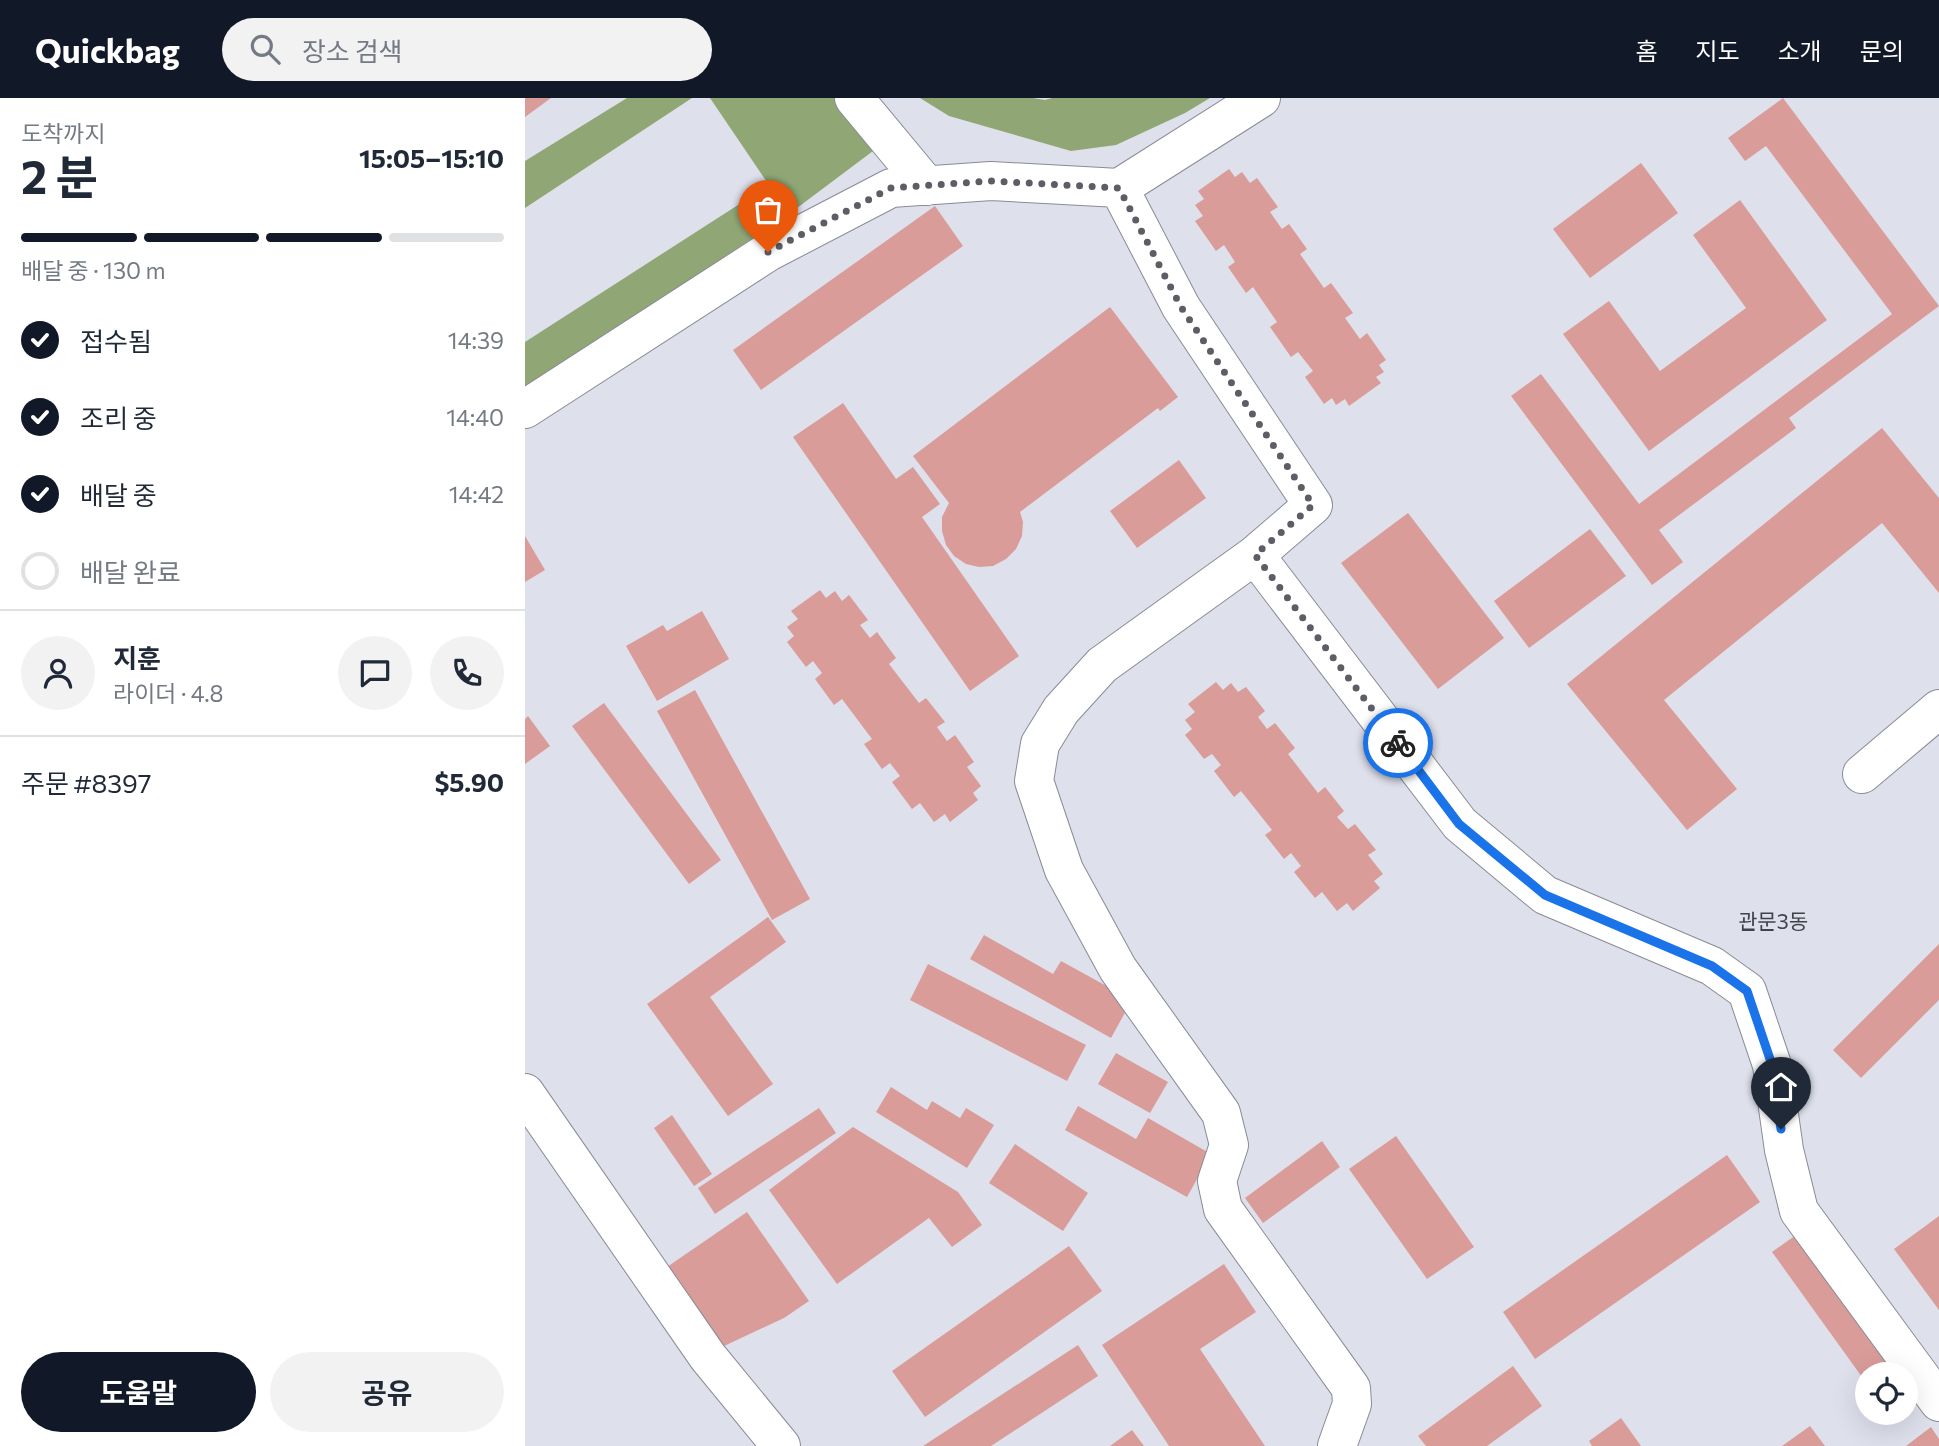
<!DOCTYPE html>
<html lang="ko">
<meta charset="utf-8">
<style>
:root{--surface:#fff;--page:#f2f2f3;--text:#1f2937;--muted:#747a83;--line:#e0e1e3;--accent:#111827}
body{margin:0;font-family:Commissioner,"Noto Sans KR",sans-serif;background:var(--page);color:var(--text);height:100vh;display:flex;flex-direction:column;font-size:26px;white-space:nowrap}
*{box-sizing:border-box;margin:0}
p{font-size:23px;color:var(--muted)}
.icon{flex:none;width:38px;height:38px;fill:none;stroke:currentColor;stroke-width:2;stroke-linecap:round;stroke-linejoin:round}
.map{position:relative;flex:1;overflow:hidden}
.panel{display:flex;flex-direction:column;background:var(--surface);width:525px}
.panel>*{flex:none}
.fabs{position:absolute;left:1330px;top:1264px;display:grid;gap:14px}
.fabs a{display:grid;place-items:center;width:63px;height:63px;border-radius:50%;background:var(--surface);box-shadow:0 7px 28px #0002;font-size:35px}
.pin{position:absolute;display:grid;place-items:center;width:60px;height:60px;color:#fff;margin:-72px -30px;border-radius:50% 50% 50% 0;rotate:-45deg;box-shadow:0 0 7px #0007}
.pin .icon{rotate:45deg}
.courier{position:absolute;display:grid;place-items:center;width:70px;height:70px;margin:-35px;border:5px solid #1a73e8;border-radius:50%;background:#fff;color:#222;box-shadow:0 2px 9px #0007}
.headline em{font-style:normal;font-weight:700}
.headline div{display:flex;flex-direction:column-reverse}
.headline{display:flex;align-items:center;justify-content:space-between;height:119px;padding:0 21px}
h1{font-size:46px;font-weight:700;line-height:52px}
.bar{display:grid;grid-template-columns:repeat(4,1fr);gap:10px 7px;align-content:center;height:84px;padding:0 21px}
.bar i{height:9px;border-radius:5px;background:var(--line)}
.bar .selected{background:var(--accent)}
.bar p{grid-column:span 4}
.line{display:flex;align-items:center;gap:18px;padding:0 21px;border-top:2px solid var(--line)}
.line div{flex:1}
.round{display:grid;place-items:center;flex:none;width:74px;height:74px;border-radius:37px;background:var(--page)}
ol{padding:0 21px;list-style:none}
li{display:flex;align-items:center;gap:21px;height:77px}
li p{margin-inline-start:auto}
li .icon{padding:7px;border-radius:50%;background:var(--accent);color:#fff;stroke-width:4}
li:last-child{color:var(--muted)}
li i{width:38px;height:38px;border:4px solid var(--line);border-radius:50%}
.cta{display:flex;gap:14px;margin-top:auto;padding:14px 21px}
.cta a{flex:1;height:80px;border-radius:42px;background:var(--accent);color:#fff;font-size:28px;font-weight:700;line-height:80px;text-align:center}
.cta a+a{background:var(--page);color:var(--text)}
header{display:flex;align-items:center;gap:42px;box-sizing:border-box;height:98px;padding:0 35px;background:var(--accent);color:#fff}
header strong{font-size:33px}
nav{display:flex;gap:38px;margin-inline-start:auto;font-size:24px}
.search{width:490px;height:63px;background:var(--page);display:flex;align-items:center;gap:18px;box-sizing:border-box;padding:0 24px;border-radius:38px;color:var(--muted);font-size:26px}
main{display:flex;flex:1;min-height:0}
.map>svg:first-child{display:block}
.forest{fill:#90a775}
.building{fill:#d99c99}
.lines{fill:none;stroke-linecap:round;stroke-linejoin:round}
.minor-casing{stroke:#898b96;stroke-width:40}
.minor{stroke:#fff;stroke-width:38}
.done{stroke:#5d5e65;stroke-width:7;stroke-dasharray:0 12.6}
.route{stroke:#1a73e8;stroke-width:9}
.labels{text-anchor:middle;stroke-width:5;stroke-linejoin:round;paint-order:stroke}
.quarter-label{font-size:21px;fill:#41434c;stroke:#dee0ec}
</style>
<header>
<strong>Quickbag</strong>
<div class="search"><svg class="icon" aria-label="search" viewBox="0 0 24 24"><circle cx="10" cy="10" r="6"/><path d="M15 15l6 6"/></svg>장소 검색</div>
<nav><a>홈</a><a>지도</a><a>소개</a><a>문의</a></nav>
</header>
<main>
<section class="panel">
<div class="headline"><div><h1>2 분</h1><p>도착까지</p></div><em>15:05–15:10</em></div>
<div class="bar"><i class="selected"></i><i class="selected"></i><i class="selected"></i><i></i><p>배달 중 · 130 m</p></div>
<ol>
<li><svg class="icon" aria-label="check" viewBox="0 0 24 24"><path d="M5 12l5 5 9-10"/></svg>접수됨<p>14:39</p></li>
<li><svg class="icon" aria-label="check" viewBox="0 0 24 24"><path d="M5 12l5 5 9-10"/></svg>조리 중<p>14:40</p></li>
<li><svg class="icon" aria-label="check" viewBox="0 0 24 24"><path d="M5 12l5 5 9-10"/></svg>배달 중<p>14:42</p></li>
<li><i></i>배달 완료</li>
</ol>
<div class="line" style="height:126px"><a class="round"><svg class="icon" aria-label="person" viewBox="0 0 24 24"><circle cx="12" cy="8" r="4"/><path d="M4 21q1-7 8-7t8 7"/></svg></a><div><b>지훈</b><p>라이더 · 4.8</p></div><a class="round"><svg class="icon" aria-label="chat" viewBox="0 0 24 24"><path d="M4 5h16v11H9l-5 4z"/></svg></a><a class="round"><svg class="icon" aria-label="phone" viewBox="0 0 24 24"><path d="M5 4h4l2 5-3 2q2 4 5 5l2-3 5 2v4C11 20 4 13 5 4z"/></svg></a></div>
<div class="line" style="height:91px"><div>주문 #8397</div><b>$5.90</b></div>
<div class="cta"><a>도움말</a><a>공유</a></div>
</section>
<div class="map">
<svg width="1414" height="1348" viewBox="0 0 1414 1348">
<rect width="100%" height="100%" fill="#dee0ec"/>
<path class="forest" d="M 102,0 L 167,0 L 0,110 L 0,63 Z
M 185,0 L 311,0 L 348,53 L 264,116 L 0,292 L 0,244 L 244,87 Z
M 395,0 L 508,0 L 520,2 L 527,0 L 685,0 L 660,15 L 591,47 L 546,53 L 424,18 Z"/>
<path class="building" d="M 0,0 L 26,0 L 0,19 Z
M 1258,0 L 1414,208 L 1264,320 L 1271,330 L 1134,432 L 1158,464 L 1127,487 L 986,298 L 1016,276 L 1114,406 L 1367,216 L 1241,48 L 1220,63 L 1203,40 Z
M 1116,65 L 1153,115 L 1065,180 L 1028,131 Z
M 704,71 L 710,79 L 717,74 L 725,85 L 732,80 L 753,109 L 745,114 L 757,131 L 764,126 L 782,151 L 775,156 L 799,190 L 806,185 L 828,215 L 820,220 L 835,241 L 842,235 L 861,262 L 854,267 L 859,274 L 851,279 L 856,285 L 824,308 L 820,301 L 811,307 L 807,300 L 799,306 L 780,279 L 788,273 L 773,254 L 766,259 L 745,229 L 752,224 L 728,189 L 721,195 L 703,169 L 710,164 L 699,147 L 691,153 L 670,123 L 678,118 L 670,107 L 679,101 L 673,93 Z
M 1215,102 L 1302,222 L 1124,353 L 1038,236 L 1084,203 L 1135,273 L 1221,210 L 1168,137 Z
M 410,108 L 438,148 L 236,292 L 208,252 Z
M 585,209 L 653,299 L 635,313 L 633,310 L 495,414 L 498,424 L 497,438 L 491,451 L 481,461 L 468,468 L 454,469 L 441,466 L 429,458 L 421,447 L 417,433 L 417,419 L 424,405 L 388,358 Z
M 318,305 L 371,381 L 388,369 L 415,406 L 397,419 L 494,558 L 445,593 L 268,339 Z
M 1357,330 L 1414,400 L 1414,495 L 1357,425 L 1139,602 L 1212,691 L 1162,732 L 1042,586 Z
M 654,362 L 681,400 L 612,450 L 585,413 Z
M 883,415 L 979,540 L 913,591 L 816,465 Z
M 1065,431 L 1101,478 L 1004,550 L 969,503 Z
M 0,438 L 20,472 L 0,484 Z
M 295,492 L 301,500 L 310,493 L 317,503 L 324,497 L 343,522 L 335,527 L 345,540 L 352,534 L 371,560 L 364,566 L 394,605 L 401,600 L 420,624 L 412,629 L 422,643 L 430,637 L 449,664 L 442,669 L 456,688 L 448,695 L 453,702 L 425,724 L 420,716 L 409,724 L 395,705 L 387,711 L 367,684 L 375,678 L 365,665 L 357,671 L 339,646 L 347,641 L 317,601 L 309,607 L 290,581 L 297,575 L 288,563 L 281,569 L 262,544 L 269,538 L 262,529 L 273,521 L 266,513 Z
M 177,513 L 204,561 L 132,603 L 101,548 L 138,527 L 142,533 Z
M 691,584 L 698,592 L 706,585 L 713,594 L 721,589 L 740,613 L 733,619 L 742,631 L 750,625 L 770,650 L 763,656 L 793,695 L 800,689 L 819,713 L 812,719 L 823,731 L 830,726 L 851,752 L 843,757 L 858,776 L 849,783 L 855,790 L 828,813 L 822,805 L 812,813 L 797,794 L 790,800 L 769,774 L 776,768 L 766,755 L 759,761 L 740,737 L 747,732 L 716,693 L 709,699 L 689,673 L 696,667 L 687,656 L 679,661 L 660,637 L 667,631 L 660,622 L 670,614 L 663,606 Z
M 170,592 L 285,801 L 247,822 L 132,613 Z
M 79,605 L 196,762 L 164,786 L 47,628 Z
M 3,618 L 25,648 L 0,666 L 0,621 Z
M 243,819 L 261,844 L 185,899 L 248,986 L 203,1018 L 122,906 Z
M 459,837 L 528,876 L 536,863 L 607,902 L 586,940 L 445,861 Z
M 1414,846 L 1414,902 L 1336,980 L 1308,952 Z
M 403,866 L 561,947 L 542,983 L 385,902 Z
M 591,955 L 643,984 L 625,1015 L 573,986 Z
M 366,989 L 402,1012 L 407,1003 L 435,1020 L 441,1010 L 469,1027 L 442,1070 L 351,1014 Z
M 553,1008 L 611,1041 L 623,1020 L 686,1056 L 662,1099 L 540,1032 Z
M 294,1010 L 311,1035 L 190,1116 L 173,1090 Z
M 147,1017 L 187,1076 L 169,1088 L 129,1030 Z
M 328,1029 L 433,1094 L 457,1127 L 427,1149 L 404,1120 L 312,1186 L 244,1092 Z
M 871,1038 L 949,1149 L 902,1181 L 824,1071 Z
M 797,1043 L 815,1069 L 738,1125 L 720,1100 Z
M 490,1046 L 563,1095 L 538,1133 L 464,1085 Z
M 1202,1057 L 1235,1104 L 1010,1261 L 978,1214 Z
M 222,1114 L 284,1203 L 259,1220 L 197,1249 L 142,1169 Z
M 1414,1118 L 1414,1212 L 1369,1151 Z
M 1271,1137 L 1371,1276 L 1342,1276 L 1342,1286 L 1247,1154 Z
M 544,1148 L 577,1193 L 400,1319 L 367,1273 Z
M 699,1166 L 731,1214 L 675,1251 L 740,1348 L 644,1348 L 577,1247 Z
M 553,1247 L 573,1278 L 466,1348 L 398,1348 Z
M 988,1268 L 1017,1308 L 962,1348 L 901,1348 L 893,1338 Z
M 1381,1289 L 1393,1305 L 1381,1314 Z
M 1096,1320 L 1116,1348 L 1067,1348 L 1064,1343 Z
M 1285,1328 L 1300,1348 L 1257,1348 Z
M 1406,1329 L 1414,1341 L 1414,1348 L 1381,1348 Z
M 607,1332 L 619,1348 L 585,1348 Z"/>
<g class="lines">
<g class="minor-casing">
<path id="minor" d="M 329,0 L 402,88
M 594,90 L 656,209 L 788,407 L 730,457 L 577,567 L 536,612 L 515,646 L 509,683 L 539,772 L 593,871 L 696,1015 L 704,1047 L 692,1083 L 698,1111 L 826,1290 L 827,1306 L 812,1348
M 0,311 L 243,154 L 366,90 L 466,83 L 594,90 L 736,0
M 730,457 L 935,726 L 1020,797 L 1187,868 L 1222,893 L 1247,967 L 1259,1052 L 1274,1113 L 1414,1304
M 1337,676 L 1414,611
M 0,995 L 183,1259 L 256,1348"/>
</g>
<use href="#minor" class="minor"/>
</g>
<g class="lines">
<path class="done" d="M 243,154 L 366,90 L 466,83 L 594,90 L 656,209 L 788,407 L 730,457 L 873,645"/>
<path class="route" d="M 873,645 L 934,726 L 1020,797 L 1187,868 L 1222,893 L 1247,967 L 1256,1031"/>
</g>
<g class="labels">
<g class="quarter-label">
<text x="1248" y="831">관문3동</text>
</g>
</g>
</svg>
<div class="fabs">
<a><svg class="icon" aria-label="locate" viewBox="0 0 24 24"><circle cx="12" cy="12" r="6"/><path d="M12 2v4M12 18v4M2 12h4M18 12h4"/></svg></a>
</div>
<div class="pin" style="left:243px;top:154px;background:#ea580c"><svg class="icon" aria-label="bag" viewBox="0 0 24 24"><path d="M5 8h14l-1 12H6zM9 8a3 3 0 0 1 6 0"/></svg></div>
<div class="pin" style="left:1256px;top:1031px;background:#1f2937"><svg class="icon" aria-label="home" viewBox="0 0 24 24"><path d="M3 11l9-7 9 7M6 9v11h12V9"/></svg></div>
<div class="courier" style="left:873px;top:645px"><svg class="icon" aria-label="bike" viewBox="0 0 24 24"><circle cx="6" cy="16" r="4"/><circle cx="18" cy="16" r="4"/><path d="M6 16l4-8h5l3 8M10 8l3 8H6M13 5h3"/></svg></div>
</div>
</main>
